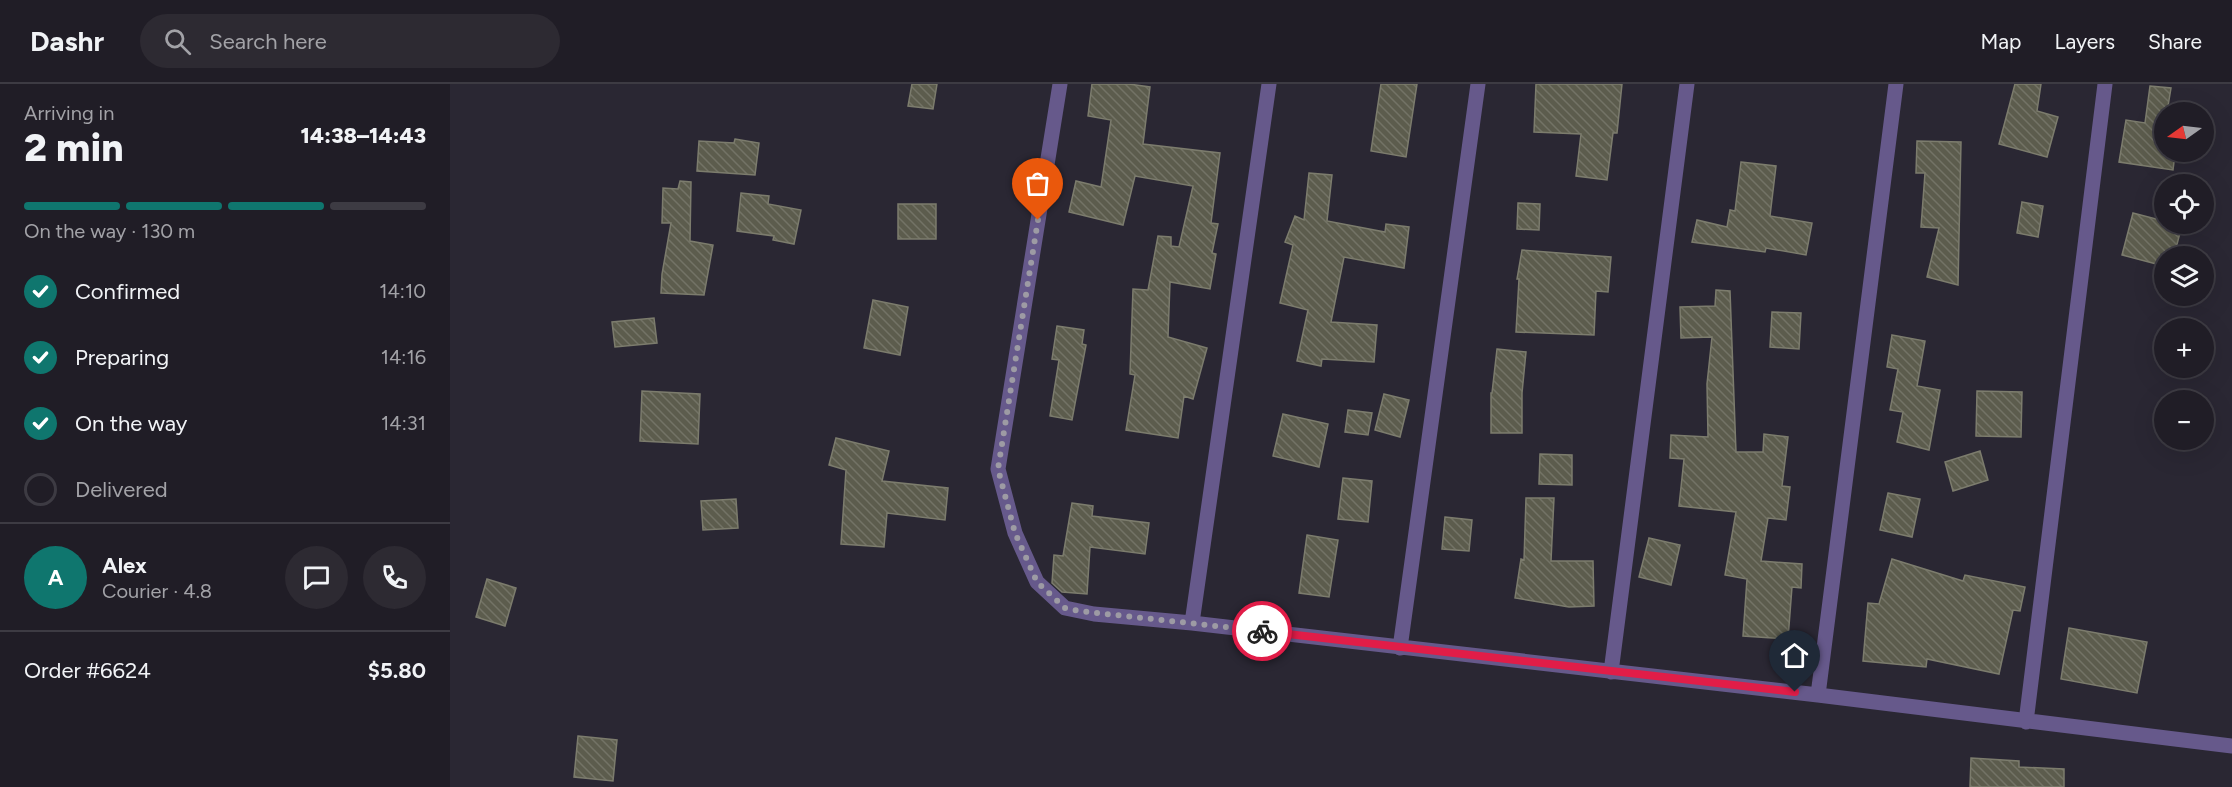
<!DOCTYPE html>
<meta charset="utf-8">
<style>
:root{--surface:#201d26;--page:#2d2a32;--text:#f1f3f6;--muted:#a2a2a7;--line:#3d3b43;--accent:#0f766e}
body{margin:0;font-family:Figtree,sans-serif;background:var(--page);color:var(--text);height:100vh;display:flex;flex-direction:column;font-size:22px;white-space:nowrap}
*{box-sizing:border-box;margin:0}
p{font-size:20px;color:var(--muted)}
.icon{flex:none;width:33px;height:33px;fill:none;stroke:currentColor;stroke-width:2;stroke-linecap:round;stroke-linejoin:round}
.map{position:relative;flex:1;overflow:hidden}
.panel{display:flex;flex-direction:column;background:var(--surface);width:450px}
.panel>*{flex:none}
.needle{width:39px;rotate:256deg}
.buttons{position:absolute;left:1704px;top:18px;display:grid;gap:12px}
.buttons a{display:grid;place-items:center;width:60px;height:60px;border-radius:50%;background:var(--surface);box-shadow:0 6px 24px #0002,0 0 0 2px var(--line);font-size:30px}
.pin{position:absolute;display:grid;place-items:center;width:51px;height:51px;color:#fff;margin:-62px -26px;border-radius:50% 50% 50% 0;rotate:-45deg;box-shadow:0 0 6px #0007}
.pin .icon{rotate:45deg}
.courier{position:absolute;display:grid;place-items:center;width:60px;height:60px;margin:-30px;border:4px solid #e11d48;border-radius:50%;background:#fff;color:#222;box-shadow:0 2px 8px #0007}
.head em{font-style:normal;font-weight:800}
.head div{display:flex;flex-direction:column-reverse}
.head{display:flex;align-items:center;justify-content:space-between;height:102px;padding:0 24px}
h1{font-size:39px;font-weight:800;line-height:45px}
.bar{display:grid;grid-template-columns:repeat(4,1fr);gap:9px 6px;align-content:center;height:72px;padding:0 24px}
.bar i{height:8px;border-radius:4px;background:var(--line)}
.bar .on{background:var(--accent)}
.bar p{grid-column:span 4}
.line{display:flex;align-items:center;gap:15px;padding:0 24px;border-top:2px solid var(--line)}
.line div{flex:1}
.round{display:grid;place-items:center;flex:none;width:63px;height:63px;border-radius:32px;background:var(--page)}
ol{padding:0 24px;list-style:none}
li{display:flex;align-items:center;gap:18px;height:66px}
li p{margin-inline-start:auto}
li .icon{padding:6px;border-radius:50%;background:var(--accent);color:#fff;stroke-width:4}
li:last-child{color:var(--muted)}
li i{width:33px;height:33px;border:3px solid var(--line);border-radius:50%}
header{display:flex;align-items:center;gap:36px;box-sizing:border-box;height:84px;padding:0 30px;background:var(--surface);border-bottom:2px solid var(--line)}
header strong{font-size:28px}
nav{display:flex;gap:33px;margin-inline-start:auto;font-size:21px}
.search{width:420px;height:54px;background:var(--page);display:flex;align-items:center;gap:15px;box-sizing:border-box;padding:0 21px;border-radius:33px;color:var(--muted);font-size:22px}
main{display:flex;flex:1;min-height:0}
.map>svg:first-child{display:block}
.building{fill:url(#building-back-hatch);stroke:#7c7c6d;stroke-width:1.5}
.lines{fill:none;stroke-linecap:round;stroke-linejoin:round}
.street{stroke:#66598b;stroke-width:15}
.done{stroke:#9d9ba4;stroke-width:6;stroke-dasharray:0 10.8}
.route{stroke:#e11d48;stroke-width:8}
</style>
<header>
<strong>Dashr</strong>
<div class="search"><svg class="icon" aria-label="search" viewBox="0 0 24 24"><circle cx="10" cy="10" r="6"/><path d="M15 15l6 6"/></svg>Search here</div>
<nav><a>Map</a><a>Layers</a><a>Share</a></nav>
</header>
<main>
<section class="panel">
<div class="head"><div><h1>2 min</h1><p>Arriving in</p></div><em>14:38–14:43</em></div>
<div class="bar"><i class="on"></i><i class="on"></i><i class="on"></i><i></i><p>On the way · 130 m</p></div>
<ol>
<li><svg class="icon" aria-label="check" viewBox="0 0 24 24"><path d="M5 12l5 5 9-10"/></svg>Confirmed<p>14:10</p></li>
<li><svg class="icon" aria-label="check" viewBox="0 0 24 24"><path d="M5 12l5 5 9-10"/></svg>Preparing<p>14:16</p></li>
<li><svg class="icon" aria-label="check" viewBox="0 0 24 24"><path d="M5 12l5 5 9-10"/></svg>On the way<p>14:31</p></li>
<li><i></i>Delivered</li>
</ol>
<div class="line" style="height:108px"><b class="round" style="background:var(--accent);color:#fff">A</b><div><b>Alex</b><p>Courier · 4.8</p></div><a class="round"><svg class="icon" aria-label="chat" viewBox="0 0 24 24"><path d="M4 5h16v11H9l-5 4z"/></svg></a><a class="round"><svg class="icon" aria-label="phone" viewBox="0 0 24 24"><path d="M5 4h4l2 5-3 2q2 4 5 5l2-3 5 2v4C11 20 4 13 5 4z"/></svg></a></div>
<div class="line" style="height:78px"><div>Order #6624</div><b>$5.80</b></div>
</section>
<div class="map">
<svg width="1782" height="703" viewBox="0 0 1782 703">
<defs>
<pattern id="building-back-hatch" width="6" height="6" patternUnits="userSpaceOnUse" patternTransform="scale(1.5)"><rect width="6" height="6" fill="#5c5c4d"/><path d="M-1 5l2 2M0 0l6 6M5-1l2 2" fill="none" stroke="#737366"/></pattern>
</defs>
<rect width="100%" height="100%" fill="#2a2733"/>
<path class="building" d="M 462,0 L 487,0 L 483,25 L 458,22 Z
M 642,0 L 679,0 L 700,3 L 693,60 L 770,69 L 761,139 L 768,140 L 762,169 L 766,170 L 760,205 L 720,198 L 718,253 L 757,264 L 743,315 L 734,312 L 728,354 L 676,346 L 685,291 L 680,290 L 683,205 L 698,206 L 708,152 L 721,153 L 721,162 L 729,163 L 743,102 L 685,92 L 673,141 L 619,128 L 626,97 L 651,103 L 661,36 L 638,32 Z
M 931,0 L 967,0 L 956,73 L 921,67 Z
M 1086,0 L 1172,0 L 1167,49 L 1163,49 L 1157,96 L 1126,92 L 1131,50 L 1084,48 Z
M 1565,0 L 1591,0 L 1587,27 L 1608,33 L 1597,73 L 1549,60 Z
M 1700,2 L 1721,4 L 1717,28 L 1714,28 L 1714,68 L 1750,68 L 1749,71 L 1725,70 L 1723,86 L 1669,78 L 1676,36 L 1695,39 Z
M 285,55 L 309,59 L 305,91 L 247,87 L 249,57 L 284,59 Z
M 1467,57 L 1511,58 L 1508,201 L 1477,193 L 1489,144 L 1471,143 L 1475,89 L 1466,89 Z
M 1291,78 L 1326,82 L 1320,132 L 1362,139 L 1356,171 L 1316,164 L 1315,168 L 1242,158 L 1247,136 L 1277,143 L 1280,126 L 1285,127 Z
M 859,89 L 882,91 L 877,137 L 935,148 L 936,140 L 959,143 L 954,184 L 894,173 L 881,238 L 927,241 L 924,278 L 872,275 L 871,282 L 847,277 L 858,226 L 830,219 L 843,161 L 835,158 L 845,132 L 854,136 Z
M 230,97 L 241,98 L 240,157 L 263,161 L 254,211 L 211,209 L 212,190 L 221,139 L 212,139 L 213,104 L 228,105 Z
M 291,109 L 319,112 L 318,120 L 351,126 L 344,160 L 323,156 L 324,152 L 287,147 Z
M 1572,118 L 1593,122 L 1588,153 L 1567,149 Z
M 1068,119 L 1090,120 L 1089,146 L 1067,145 Z
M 448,120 L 486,120 L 486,155 L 448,155 Z
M 1683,129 L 1714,137 L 1714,140 L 1732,141 L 1724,172 L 1714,172 L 1714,182 L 1672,171 Z
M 1072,166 L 1161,173 L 1158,208 L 1146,207 L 1144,251 L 1066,248 L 1069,195 L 1067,195 Z
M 1266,206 L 1280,207 L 1286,368 L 1313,368 L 1314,350 L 1338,353 L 1332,402 L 1340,403 L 1336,436 L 1318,434 L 1311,477 L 1352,480 L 1351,504 L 1342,503 L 1338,555 L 1293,552 L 1297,495 L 1275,491 L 1286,428 L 1229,422 L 1234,375 L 1220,374 L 1221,351 L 1258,353 L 1257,300 L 1262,253 L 1231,254 L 1230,223 L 1265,222 Z
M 423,216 L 458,223 L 450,271 L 414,264 Z
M 1322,228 L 1351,229 L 1349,265 L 1320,263 Z
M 204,234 L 207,259 L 165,263 L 162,238 Z
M 607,242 L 634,246 L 632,260 L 636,261 L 622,336 L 600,332 L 609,276 L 602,275 Z
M 1442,251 L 1475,257 L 1467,302 L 1490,306 L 1479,366 L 1447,358 L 1453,328 L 1440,326 L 1448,285 L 1437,283 Z
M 1047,265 L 1076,268 L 1072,309 L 1072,349 L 1041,349 L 1041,309 L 1042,309 Z
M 192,307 L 250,310 L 248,360 L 190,357 Z
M 1527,307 L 1572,308 L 1571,353 L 1526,352 Z
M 934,310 L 959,316 L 950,353 L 925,346 Z
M 898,326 L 922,329 L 918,351 L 895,348 Z
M 833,330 L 878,340 L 869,383 L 823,372 Z
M 386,354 L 439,367 L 432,397 L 498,404 L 495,436 L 437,429 L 434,463 L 391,460 L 396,386 L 379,381 Z
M 1530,367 L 1538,396 L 1503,407 L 1495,378 Z
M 1090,370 L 1122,371 L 1122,401 L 1089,400 Z
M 893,394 L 922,397 L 918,438 L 888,435 Z
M 1438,409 L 1470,415 L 1462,453 L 1430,446 Z
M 1076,414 L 1104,414 L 1101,477 L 1143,477 L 1144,522 L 1119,523 L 1065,514 L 1071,475 L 1074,476 Z
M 286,415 L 288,444 L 253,446 L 251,417 Z
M 622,419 L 643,422 L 642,432 L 699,439 L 695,470 L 640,463 L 637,510 L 612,508 L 602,499 L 604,471 L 613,472 Z
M 995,433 L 1022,436 L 1019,467 L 992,465 Z
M 857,451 L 888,456 L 879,513 L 849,509 Z
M 1199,454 L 1230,461 L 1221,501 L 1189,493 Z
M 1442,475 L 1513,497 L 1515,491 L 1575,503 L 1570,527 L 1563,526 L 1549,590 L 1477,575 L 1476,583 L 1413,577 L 1418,519 L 1429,520 Z
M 37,495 L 66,504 L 55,542 L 26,533 Z
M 1619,544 L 1697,558 L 1687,609 L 1611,595 Z
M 128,652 L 167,656 L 163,697 L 124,693 Z
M 1521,674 L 1569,677 L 1569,683 L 1614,685 L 1614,703 L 1520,703 Z"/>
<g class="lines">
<path class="street" d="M 610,0 L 548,385 L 565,449 L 587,498 L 615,524 L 644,530 L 742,539 L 1368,611 L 1782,662
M 742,539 L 819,0
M 950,564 L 1028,0
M 1161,588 L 1237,0
M 1368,611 L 1446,0
M 1576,638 L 1655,0"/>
</g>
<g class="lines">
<path class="done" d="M 588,136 L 548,385 L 565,449 L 587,498 L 615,524 L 629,527 L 812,547"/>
<path class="route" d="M 812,547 L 1345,608"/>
</g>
</svg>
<div class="buttons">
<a><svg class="needle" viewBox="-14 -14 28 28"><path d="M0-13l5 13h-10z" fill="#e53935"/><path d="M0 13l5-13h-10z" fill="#a2a2a7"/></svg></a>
<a><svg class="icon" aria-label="locate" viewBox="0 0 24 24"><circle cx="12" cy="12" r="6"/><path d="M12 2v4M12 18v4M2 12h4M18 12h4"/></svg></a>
<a><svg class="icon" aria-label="layers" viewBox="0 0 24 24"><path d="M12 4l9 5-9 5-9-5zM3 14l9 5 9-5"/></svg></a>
<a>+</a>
<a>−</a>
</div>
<div class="pin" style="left:588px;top:136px;background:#ea580c"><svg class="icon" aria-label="bag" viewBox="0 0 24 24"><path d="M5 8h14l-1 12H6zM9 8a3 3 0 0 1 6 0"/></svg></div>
<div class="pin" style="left:1345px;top:608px;background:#1f2937"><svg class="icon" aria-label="home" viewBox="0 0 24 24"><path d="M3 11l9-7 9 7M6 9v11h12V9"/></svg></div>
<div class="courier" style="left:812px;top:547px"><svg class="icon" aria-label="bike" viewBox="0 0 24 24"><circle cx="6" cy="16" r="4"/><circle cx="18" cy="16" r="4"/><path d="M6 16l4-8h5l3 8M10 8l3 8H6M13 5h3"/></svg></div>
</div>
</main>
